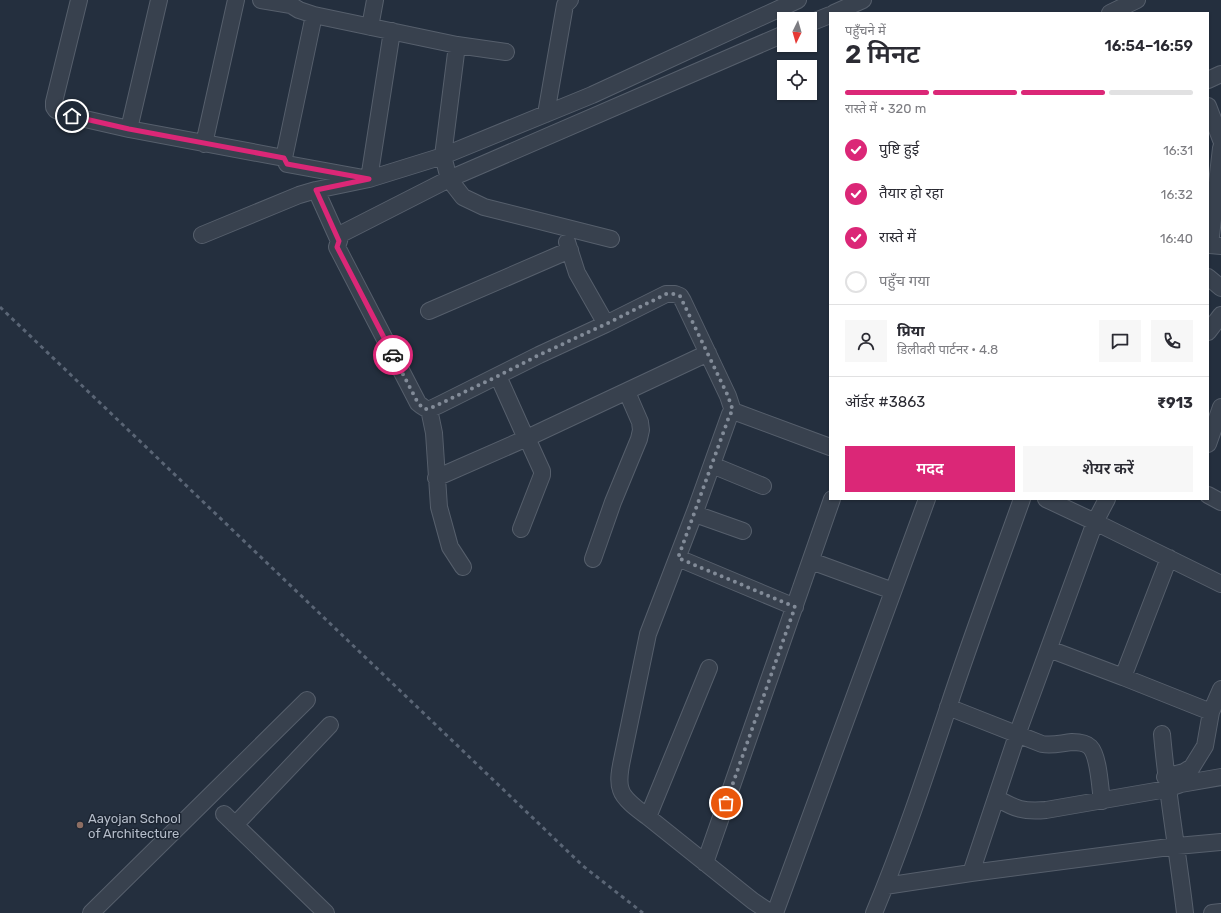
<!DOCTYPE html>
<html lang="hi">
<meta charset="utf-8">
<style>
:root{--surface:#fff;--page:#f7f7f7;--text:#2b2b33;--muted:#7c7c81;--line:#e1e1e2;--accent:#db2777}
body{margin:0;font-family:Rubik,"Noto Sans Devanagari",sans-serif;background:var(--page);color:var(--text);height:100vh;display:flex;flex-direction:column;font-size:15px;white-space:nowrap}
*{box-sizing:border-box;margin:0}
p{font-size:13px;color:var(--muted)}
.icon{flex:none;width:22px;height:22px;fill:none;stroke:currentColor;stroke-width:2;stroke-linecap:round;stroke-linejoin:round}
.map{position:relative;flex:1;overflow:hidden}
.sheet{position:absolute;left:829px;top:12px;width:380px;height:488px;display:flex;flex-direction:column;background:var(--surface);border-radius:0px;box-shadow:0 1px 3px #0004}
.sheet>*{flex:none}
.needle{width:26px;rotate:185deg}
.fabs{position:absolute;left:777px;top:12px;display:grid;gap:8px}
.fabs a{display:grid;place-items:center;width:40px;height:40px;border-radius:0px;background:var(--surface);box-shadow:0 1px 3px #0004;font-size:20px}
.pin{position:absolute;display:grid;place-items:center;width:34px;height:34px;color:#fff;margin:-17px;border:2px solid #fff;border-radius:50%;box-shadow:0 1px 4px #0007}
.courier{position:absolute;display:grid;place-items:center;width:40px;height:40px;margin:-20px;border:3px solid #db2777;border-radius:50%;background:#fff;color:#222;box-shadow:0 1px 5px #0007}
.overview em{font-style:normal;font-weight:600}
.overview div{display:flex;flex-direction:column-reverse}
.overview{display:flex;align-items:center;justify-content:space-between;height:68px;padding:0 16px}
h1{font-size:26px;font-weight:600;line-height:30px}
.bar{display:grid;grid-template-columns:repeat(4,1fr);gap:6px 4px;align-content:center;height:48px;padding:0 16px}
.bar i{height:5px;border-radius:3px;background:var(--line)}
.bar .on{background:var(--accent)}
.bar p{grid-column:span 4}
.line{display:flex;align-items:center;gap:10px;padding:0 16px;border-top:1px solid var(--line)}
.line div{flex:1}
.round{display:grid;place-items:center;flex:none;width:42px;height:42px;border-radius:0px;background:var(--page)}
ol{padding:0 16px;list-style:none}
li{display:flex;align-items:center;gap:12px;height:44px}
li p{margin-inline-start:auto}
li .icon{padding:4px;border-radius:50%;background:var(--accent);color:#fff;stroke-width:4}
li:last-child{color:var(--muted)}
li i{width:22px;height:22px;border:2px solid var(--line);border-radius:50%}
.action{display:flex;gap:8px;margin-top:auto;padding:8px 16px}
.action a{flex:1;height:46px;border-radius:0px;background:var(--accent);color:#fff;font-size:16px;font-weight:600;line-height:46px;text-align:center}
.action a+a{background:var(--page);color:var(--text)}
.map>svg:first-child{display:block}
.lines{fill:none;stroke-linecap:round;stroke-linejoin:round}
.minor-casing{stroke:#565f6c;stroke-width:18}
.minor{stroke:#38414e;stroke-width:16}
.rail{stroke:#5a6575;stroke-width:3;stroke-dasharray:4 4;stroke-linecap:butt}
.done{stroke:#828b98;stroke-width:4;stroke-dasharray:0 7.2}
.route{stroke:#db2777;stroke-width:5}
.education-dot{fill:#8d6e63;stroke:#1d2633;stroke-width:1.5}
.labels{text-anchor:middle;stroke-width:3;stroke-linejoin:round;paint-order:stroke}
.poi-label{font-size:13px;fill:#b4bcc9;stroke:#1d2633;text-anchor:start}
</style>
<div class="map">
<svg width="1221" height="913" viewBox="0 0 1221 913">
<rect width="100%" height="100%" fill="#242f3e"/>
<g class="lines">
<g class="minor-casing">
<path id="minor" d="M 79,0 L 54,102 L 54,107 L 56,110 L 72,116 L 129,129 L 284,158
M 261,0 L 291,5 L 299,10 L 314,15 L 457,45 L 506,52
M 834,13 L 863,0
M 1110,13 L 1137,0
M 314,15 L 284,158 L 287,164 L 369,179 L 443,156 L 457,45
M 810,23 L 830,15
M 370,27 L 375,0
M 1208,80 L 1221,74
M 1208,106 L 1221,140
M 546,114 L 565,5 L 570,0
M 129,129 L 159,0
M 204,144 L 236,0
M 1221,148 L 1210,245 L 1221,246
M 316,190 L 339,241
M 202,235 L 299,195 L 316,190 L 369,179 L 392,31
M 611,239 L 484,207 L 463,197 L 449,179 L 443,156 L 592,95 L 798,0
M 567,242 L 577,273 L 606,324
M 1208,277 L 1221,288
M 429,311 L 570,250
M 1208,332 L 1221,315
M 498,376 L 524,434 L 527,438 L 708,353
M 429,409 L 434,433 L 439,507 L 450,547 L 463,567
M 733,411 L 728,396 L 683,301 L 680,296 L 675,294 L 666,294 L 606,324 L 539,355 L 439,405 C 429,410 427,411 418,403 L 337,247 L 341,234 L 449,179 L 784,34
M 1208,444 L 1221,407
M 712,465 L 763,486
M 436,478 L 527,438 L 542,471 L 542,475 L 521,529
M 1208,495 L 1221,502
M 1107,499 L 1095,522 L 1221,584
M 695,514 L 743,531
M 678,558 L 795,607
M 1169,558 L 1123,677 L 1211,712 L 1221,689
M 593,559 L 613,502 L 639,439 L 641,430 L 640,422 L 627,392
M 811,561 L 893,591
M 1049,649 L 1123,677
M 709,668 L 648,817 L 753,901 L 771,913
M 948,707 L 1042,744 C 1053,746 1061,743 1072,742 C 1078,742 1086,743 1090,747 C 1099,756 1100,788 1102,801
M 1162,734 C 1167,794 1178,853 1185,913
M 1165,777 L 1184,772 L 1192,767 L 1205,746 L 1211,712
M 996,798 C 1016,809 1023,812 1046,810 L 1167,789 L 1181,784 L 1221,777
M 224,814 L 326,913
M 648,817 C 640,811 624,800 621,790 C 617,780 621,765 623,755 L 648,634 L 696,509 L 730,414 L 733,411 L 830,447
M 235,825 L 330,725
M 705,863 L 832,499
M 971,873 L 1177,846 L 1221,842
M 885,886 L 971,873 L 1017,735 L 1095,522 L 1046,499
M 91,913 L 307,700
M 775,913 L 927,499
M 874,913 C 902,846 925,777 948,708 C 971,638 997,569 1022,499
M 1212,913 L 1221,912"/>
</g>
<use href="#minor" class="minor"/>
<path class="rail" d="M 0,307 L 583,866 L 643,913"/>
</g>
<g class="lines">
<path class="done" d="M 393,355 L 418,403 L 424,409 L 429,409 L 498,376 L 539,355 L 606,324 L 666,294 L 675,294 L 680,296 L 728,396 L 733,411 L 730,414 L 678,558 L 795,607 L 726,803"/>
<path class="route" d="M 72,116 L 129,129 L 284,158 L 287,164 L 369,179 L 316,190 L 339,241 L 337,247 L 393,355"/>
</g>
<circle class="education-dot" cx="80" cy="825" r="4"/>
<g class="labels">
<g class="poi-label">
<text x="88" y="823">Aayojan School<tspan x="88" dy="15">of Architecture</tspan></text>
</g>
</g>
</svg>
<div class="fabs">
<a><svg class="needle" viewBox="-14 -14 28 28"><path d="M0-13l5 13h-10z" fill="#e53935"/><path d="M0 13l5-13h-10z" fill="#7c7c81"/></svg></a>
<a><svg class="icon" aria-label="locate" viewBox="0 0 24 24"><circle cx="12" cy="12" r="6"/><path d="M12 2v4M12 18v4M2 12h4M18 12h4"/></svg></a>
</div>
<div class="pin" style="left:726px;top:803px;background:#ea580c"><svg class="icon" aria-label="bag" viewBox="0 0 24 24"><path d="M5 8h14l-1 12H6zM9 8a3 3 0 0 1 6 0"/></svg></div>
<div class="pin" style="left:72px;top:116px;background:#1f2937"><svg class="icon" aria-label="home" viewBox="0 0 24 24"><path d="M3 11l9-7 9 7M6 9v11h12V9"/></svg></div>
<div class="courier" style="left:393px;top:355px"><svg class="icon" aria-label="car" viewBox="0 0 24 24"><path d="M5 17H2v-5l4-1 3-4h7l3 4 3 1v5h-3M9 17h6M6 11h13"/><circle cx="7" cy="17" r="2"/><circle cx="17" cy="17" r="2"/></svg></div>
<section class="sheet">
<div class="overview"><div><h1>2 मिनट</h1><p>पहुँचने में</p></div><em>16:54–16:59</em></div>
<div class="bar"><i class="on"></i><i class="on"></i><i class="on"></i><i></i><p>रास्ते में · 320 m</p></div>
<ol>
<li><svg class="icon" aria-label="check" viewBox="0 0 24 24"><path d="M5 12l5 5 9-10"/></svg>पुष्टि हुई<p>16:31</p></li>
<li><svg class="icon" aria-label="check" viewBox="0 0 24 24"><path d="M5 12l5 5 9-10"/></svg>तैयार हो रहा<p>16:32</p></li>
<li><svg class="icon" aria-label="check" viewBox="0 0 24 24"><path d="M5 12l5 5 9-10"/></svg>रास्ते में<p>16:40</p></li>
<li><i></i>पहुँच गया</li>
</ol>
<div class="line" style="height:72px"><a class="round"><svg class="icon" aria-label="person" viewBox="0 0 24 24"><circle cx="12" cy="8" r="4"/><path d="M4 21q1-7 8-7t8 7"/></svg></a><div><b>प्रिया</b><p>डिलीवरी पार्टनर · 4.8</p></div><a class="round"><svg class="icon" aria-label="chat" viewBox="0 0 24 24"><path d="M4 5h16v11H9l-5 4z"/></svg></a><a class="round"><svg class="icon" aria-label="phone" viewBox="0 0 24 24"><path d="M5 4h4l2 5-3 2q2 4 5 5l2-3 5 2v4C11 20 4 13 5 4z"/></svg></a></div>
<div class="line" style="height:52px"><div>ऑर्डर #3863</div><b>₹913</b></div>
<div class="action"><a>मदद</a><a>शेयर करें</a></div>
</section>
</div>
